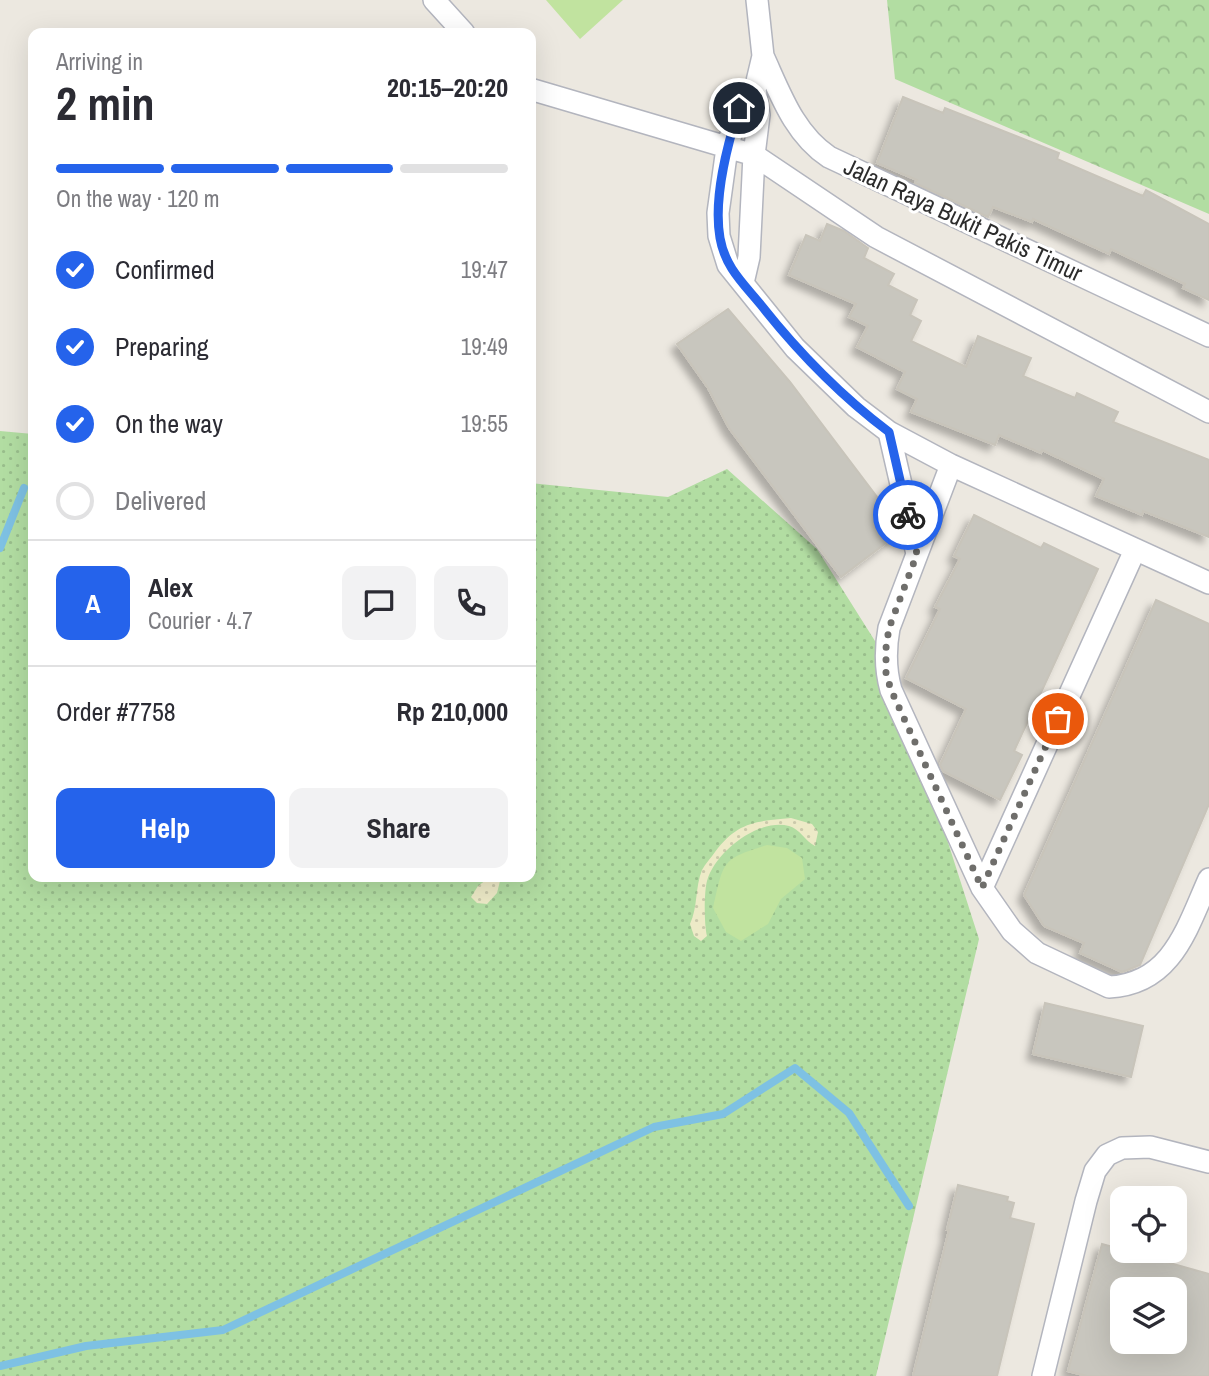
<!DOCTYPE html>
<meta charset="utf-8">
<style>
:root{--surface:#fff;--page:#f2f2f3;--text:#2b2b33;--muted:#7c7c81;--line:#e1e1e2;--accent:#2563eb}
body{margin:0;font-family:"Archivo Narrow",sans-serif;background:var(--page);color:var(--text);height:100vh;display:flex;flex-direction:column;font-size:26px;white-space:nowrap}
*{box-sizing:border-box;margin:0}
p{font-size:23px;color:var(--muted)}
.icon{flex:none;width:38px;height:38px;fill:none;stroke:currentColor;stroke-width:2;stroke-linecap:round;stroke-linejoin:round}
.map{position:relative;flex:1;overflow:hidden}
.sheet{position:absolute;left:28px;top:28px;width:508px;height:854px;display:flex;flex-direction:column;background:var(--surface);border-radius:14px;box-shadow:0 7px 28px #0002}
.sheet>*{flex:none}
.fabs{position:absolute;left:1110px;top:1186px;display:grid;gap:14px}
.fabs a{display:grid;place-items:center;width:77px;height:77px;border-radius:14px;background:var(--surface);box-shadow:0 7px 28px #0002;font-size:35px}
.pin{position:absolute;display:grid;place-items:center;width:60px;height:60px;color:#fff;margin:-30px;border:4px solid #fff;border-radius:50%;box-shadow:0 2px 7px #0007}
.courier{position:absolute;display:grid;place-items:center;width:70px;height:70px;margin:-35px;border:5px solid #2563eb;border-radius:50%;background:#fff;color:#222;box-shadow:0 2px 9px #0007}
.head em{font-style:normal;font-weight:700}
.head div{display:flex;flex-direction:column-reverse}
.head{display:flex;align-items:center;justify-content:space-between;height:119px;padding:0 28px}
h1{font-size:46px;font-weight:700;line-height:52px}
.bar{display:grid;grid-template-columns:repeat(4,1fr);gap:10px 7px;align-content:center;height:84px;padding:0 28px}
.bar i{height:9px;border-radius:5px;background:var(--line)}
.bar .current{background:var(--accent)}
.bar p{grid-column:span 4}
.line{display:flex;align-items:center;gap:18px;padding:0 28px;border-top:2px solid var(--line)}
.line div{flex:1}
.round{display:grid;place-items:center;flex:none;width:74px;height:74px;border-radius:14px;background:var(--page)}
ol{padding:0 28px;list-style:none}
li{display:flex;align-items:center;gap:21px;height:77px}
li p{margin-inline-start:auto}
li .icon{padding:7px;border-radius:50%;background:var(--accent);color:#fff;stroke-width:4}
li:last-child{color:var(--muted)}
li i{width:38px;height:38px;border:4px solid var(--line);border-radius:50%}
.cta{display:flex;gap:14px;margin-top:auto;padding:14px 28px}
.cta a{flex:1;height:80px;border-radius:14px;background:var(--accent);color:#fff;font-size:28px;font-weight:700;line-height:80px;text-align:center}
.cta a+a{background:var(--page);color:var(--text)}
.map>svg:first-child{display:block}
.grass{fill:url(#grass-dots)}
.forest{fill:url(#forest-crowns)}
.sand{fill:url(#sand-dots)}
.pitch{fill:#c1e39f}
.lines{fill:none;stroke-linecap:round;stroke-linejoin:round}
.stream{stroke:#7ec1e3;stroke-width:8}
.building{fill:#c8c6be;stroke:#c8c4ba;stroke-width:2;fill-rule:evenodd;filter:url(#shadow)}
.street-casing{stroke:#b3b5be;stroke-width:24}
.street{stroke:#fff;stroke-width:21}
.done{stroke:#6f6e6b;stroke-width:7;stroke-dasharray:0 12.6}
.route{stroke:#2563eb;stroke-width:9}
.labels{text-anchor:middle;stroke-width:6;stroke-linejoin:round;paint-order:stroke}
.street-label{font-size:24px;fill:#2c2c2c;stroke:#fff}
</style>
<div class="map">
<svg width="1209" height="1376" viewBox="0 0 1209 1376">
<defs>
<pattern id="grass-dots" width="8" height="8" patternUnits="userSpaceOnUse" patternTransform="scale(1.75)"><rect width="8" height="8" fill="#b2dda2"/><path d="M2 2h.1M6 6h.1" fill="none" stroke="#99be8c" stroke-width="1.8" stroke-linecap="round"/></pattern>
<pattern id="forest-crowns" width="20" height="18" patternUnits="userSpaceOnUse" patternTransform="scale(1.75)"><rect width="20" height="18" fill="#b2dda2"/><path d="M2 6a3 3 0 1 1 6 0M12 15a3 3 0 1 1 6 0" fill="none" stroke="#99be8c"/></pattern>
<pattern id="sand-dots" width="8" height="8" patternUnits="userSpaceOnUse" patternTransform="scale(1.75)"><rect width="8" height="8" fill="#edeac7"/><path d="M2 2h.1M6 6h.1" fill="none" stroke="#cbc9ab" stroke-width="1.8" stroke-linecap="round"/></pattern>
<filter id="shadow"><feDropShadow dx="-6" dy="6" stdDeviation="3.5" flood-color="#0004"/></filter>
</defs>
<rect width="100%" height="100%" fill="#ece8e0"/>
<path class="grass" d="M 0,431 L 33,434 L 33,877 L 530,877 L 530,483 L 668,497 L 727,469 L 817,549 L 892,668 L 979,939 L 876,1376 L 0,1376 Z"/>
<path class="forest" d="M 887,0 L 1209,0 L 1209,214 L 895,79 Z"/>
<path class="sand" d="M 791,818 L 812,824 L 818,832 L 815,846 C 805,841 800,829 789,826 C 758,818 715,852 707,881 C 704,892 704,924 707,936 L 701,941 L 694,936 L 690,924 C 698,907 695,887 702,870 C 705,864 711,858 715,852 C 737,822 756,821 791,818 Z
M 490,877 L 495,877 L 500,881 L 497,893 L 487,904 L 477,903 L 471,897 L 478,886 Z"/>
<path class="pitch" d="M 546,0 L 623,0 L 580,39 Z
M 767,845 L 787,848 L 802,858 L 805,879 L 781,899 L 768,924 L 741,941 L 726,932 L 713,908 C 724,862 720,859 767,845 Z"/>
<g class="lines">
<path class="stream" d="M 0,548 L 24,488
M 0,1366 L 86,1346 L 223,1330 L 654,1127 L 723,1114 L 795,1068 L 849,1113 L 909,1206"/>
</g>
<path class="building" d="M 903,97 L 943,113 L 945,108 L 1059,153 L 1057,159 L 1143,196 L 1146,190 L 1209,224 L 1209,300 L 1183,288 L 1185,284 L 1111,249 L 1109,254 L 1033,219 L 1032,222 L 993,207 L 988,217 L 915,183 L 917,180 L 877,163 Z
M 827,224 L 844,231 L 868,248 L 864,258 L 894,274 L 888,285 L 917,300 L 910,315 L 921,321 L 911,341 L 966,367 L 978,336 L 1031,358 L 1023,376 L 1075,398 L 1077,393 L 1118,412 L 1113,422 L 1209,460 L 1209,537 L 1143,511 L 1142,515 L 1096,496 L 1104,479 L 1042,450 L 1041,453 L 999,435 L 995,445 L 911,412 L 917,399 L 897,389 L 905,372 L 857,347 L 868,326 L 849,317 L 856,304 L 789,275 L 806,235 L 820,241 Z
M 728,309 L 790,382 L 896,522 L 899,533 L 841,577 L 729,428 L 708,388 L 677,344 Z
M 974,515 L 1041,548 L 1044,543 L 1098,569 L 1014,751 L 1022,755 L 1000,800 L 943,771 L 940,765 L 966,709 L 906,678 L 940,609 L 935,607 L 960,559 L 954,556 Z
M 1156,600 L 1209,624 L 1209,804 L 1140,965 L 1122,972 L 1080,953 L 1084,943 L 1044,926 L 1024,895 Z
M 1045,1003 L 1143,1026 L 1131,1077 L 1033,1054 Z
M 958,1185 L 1008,1197 L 1007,1201 L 1014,1203 L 1010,1218 L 1034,1224 L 997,1376 L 913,1376 L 949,1230 L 947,1230 Z
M 1102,1244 L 1209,1274 L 1209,1376 L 1087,1376 L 1068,1371 ZM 1122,1290 L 1174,1290 L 1174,1342 L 1122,1342 Z"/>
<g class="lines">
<g class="street-casing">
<path id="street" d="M 434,0 L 464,33
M 763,56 C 780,93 794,134 829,157 L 1209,336
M 530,89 L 754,155 L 876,237 L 1209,412
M 755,90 L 739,108 L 727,148 L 718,213 L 719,236 L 728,265 L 795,348 L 856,407 L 889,432 L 951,465 L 1209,583
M 743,283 L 749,257 L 754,155 L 759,115 L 755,90 L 763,56 L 757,0
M 889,432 L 917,554
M 951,465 L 889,628 C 885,650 885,669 891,690 L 982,888 L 1012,931 L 1037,953 L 1109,987 C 1172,984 1187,928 1209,879
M 982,888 L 1135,550
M 1043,1376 L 1086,1201 L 1095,1171 L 1107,1155 L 1122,1148 L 1150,1147 L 1209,1162"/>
</g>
<use href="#street" class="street"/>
</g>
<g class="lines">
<path class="done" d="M 908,515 L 917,554 L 889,628 L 886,648 L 886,673 L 891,690 L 982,888 L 1058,719"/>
<path class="route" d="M 739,108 C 727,146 713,198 720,238 C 725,267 743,283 761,305 C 799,353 840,395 889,432 L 908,515"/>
</g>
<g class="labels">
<g class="street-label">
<text transform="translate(963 220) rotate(25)" y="8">Jalan Raya Bukit Pakis Timur</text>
</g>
</g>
</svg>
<div class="fabs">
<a><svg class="icon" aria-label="locate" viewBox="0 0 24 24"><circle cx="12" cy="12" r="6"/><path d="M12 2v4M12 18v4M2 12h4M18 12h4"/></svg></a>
<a><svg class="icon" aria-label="layers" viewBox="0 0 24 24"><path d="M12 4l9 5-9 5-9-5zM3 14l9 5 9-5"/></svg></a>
</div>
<div class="pin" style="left:1058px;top:719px;background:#ea580c"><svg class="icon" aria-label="bag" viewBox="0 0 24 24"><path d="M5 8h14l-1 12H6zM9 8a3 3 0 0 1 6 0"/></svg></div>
<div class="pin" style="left:739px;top:108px;background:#1f2937"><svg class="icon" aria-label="home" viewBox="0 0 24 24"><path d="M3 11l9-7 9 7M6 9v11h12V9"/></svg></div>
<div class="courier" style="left:908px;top:515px"><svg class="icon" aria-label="bike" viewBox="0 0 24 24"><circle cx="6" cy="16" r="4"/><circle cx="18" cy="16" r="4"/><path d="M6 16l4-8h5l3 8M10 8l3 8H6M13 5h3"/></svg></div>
<section class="sheet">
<div class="head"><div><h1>2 min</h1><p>Arriving in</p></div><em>20:15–20:20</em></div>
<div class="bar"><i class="current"></i><i class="current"></i><i class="current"></i><i></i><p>On the way · 120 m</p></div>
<ol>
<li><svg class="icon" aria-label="check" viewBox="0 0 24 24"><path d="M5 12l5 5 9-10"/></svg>Confirmed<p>19:47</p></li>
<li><svg class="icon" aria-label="check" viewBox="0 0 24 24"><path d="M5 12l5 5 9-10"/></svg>Preparing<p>19:49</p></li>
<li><svg class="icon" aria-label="check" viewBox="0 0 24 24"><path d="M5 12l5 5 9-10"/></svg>On the way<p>19:55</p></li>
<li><i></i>Delivered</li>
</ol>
<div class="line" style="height:126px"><b class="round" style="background:var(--accent);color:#fff">A</b><div><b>Alex</b><p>Courier · 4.7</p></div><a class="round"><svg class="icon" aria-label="chat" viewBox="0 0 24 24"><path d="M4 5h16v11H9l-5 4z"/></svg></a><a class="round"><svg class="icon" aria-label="phone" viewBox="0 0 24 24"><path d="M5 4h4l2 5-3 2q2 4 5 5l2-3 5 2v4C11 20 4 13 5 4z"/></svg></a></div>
<div class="line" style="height:91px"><div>Order #7758</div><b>Rp 210,000</b></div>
<div class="cta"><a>Help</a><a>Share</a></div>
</section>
</div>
